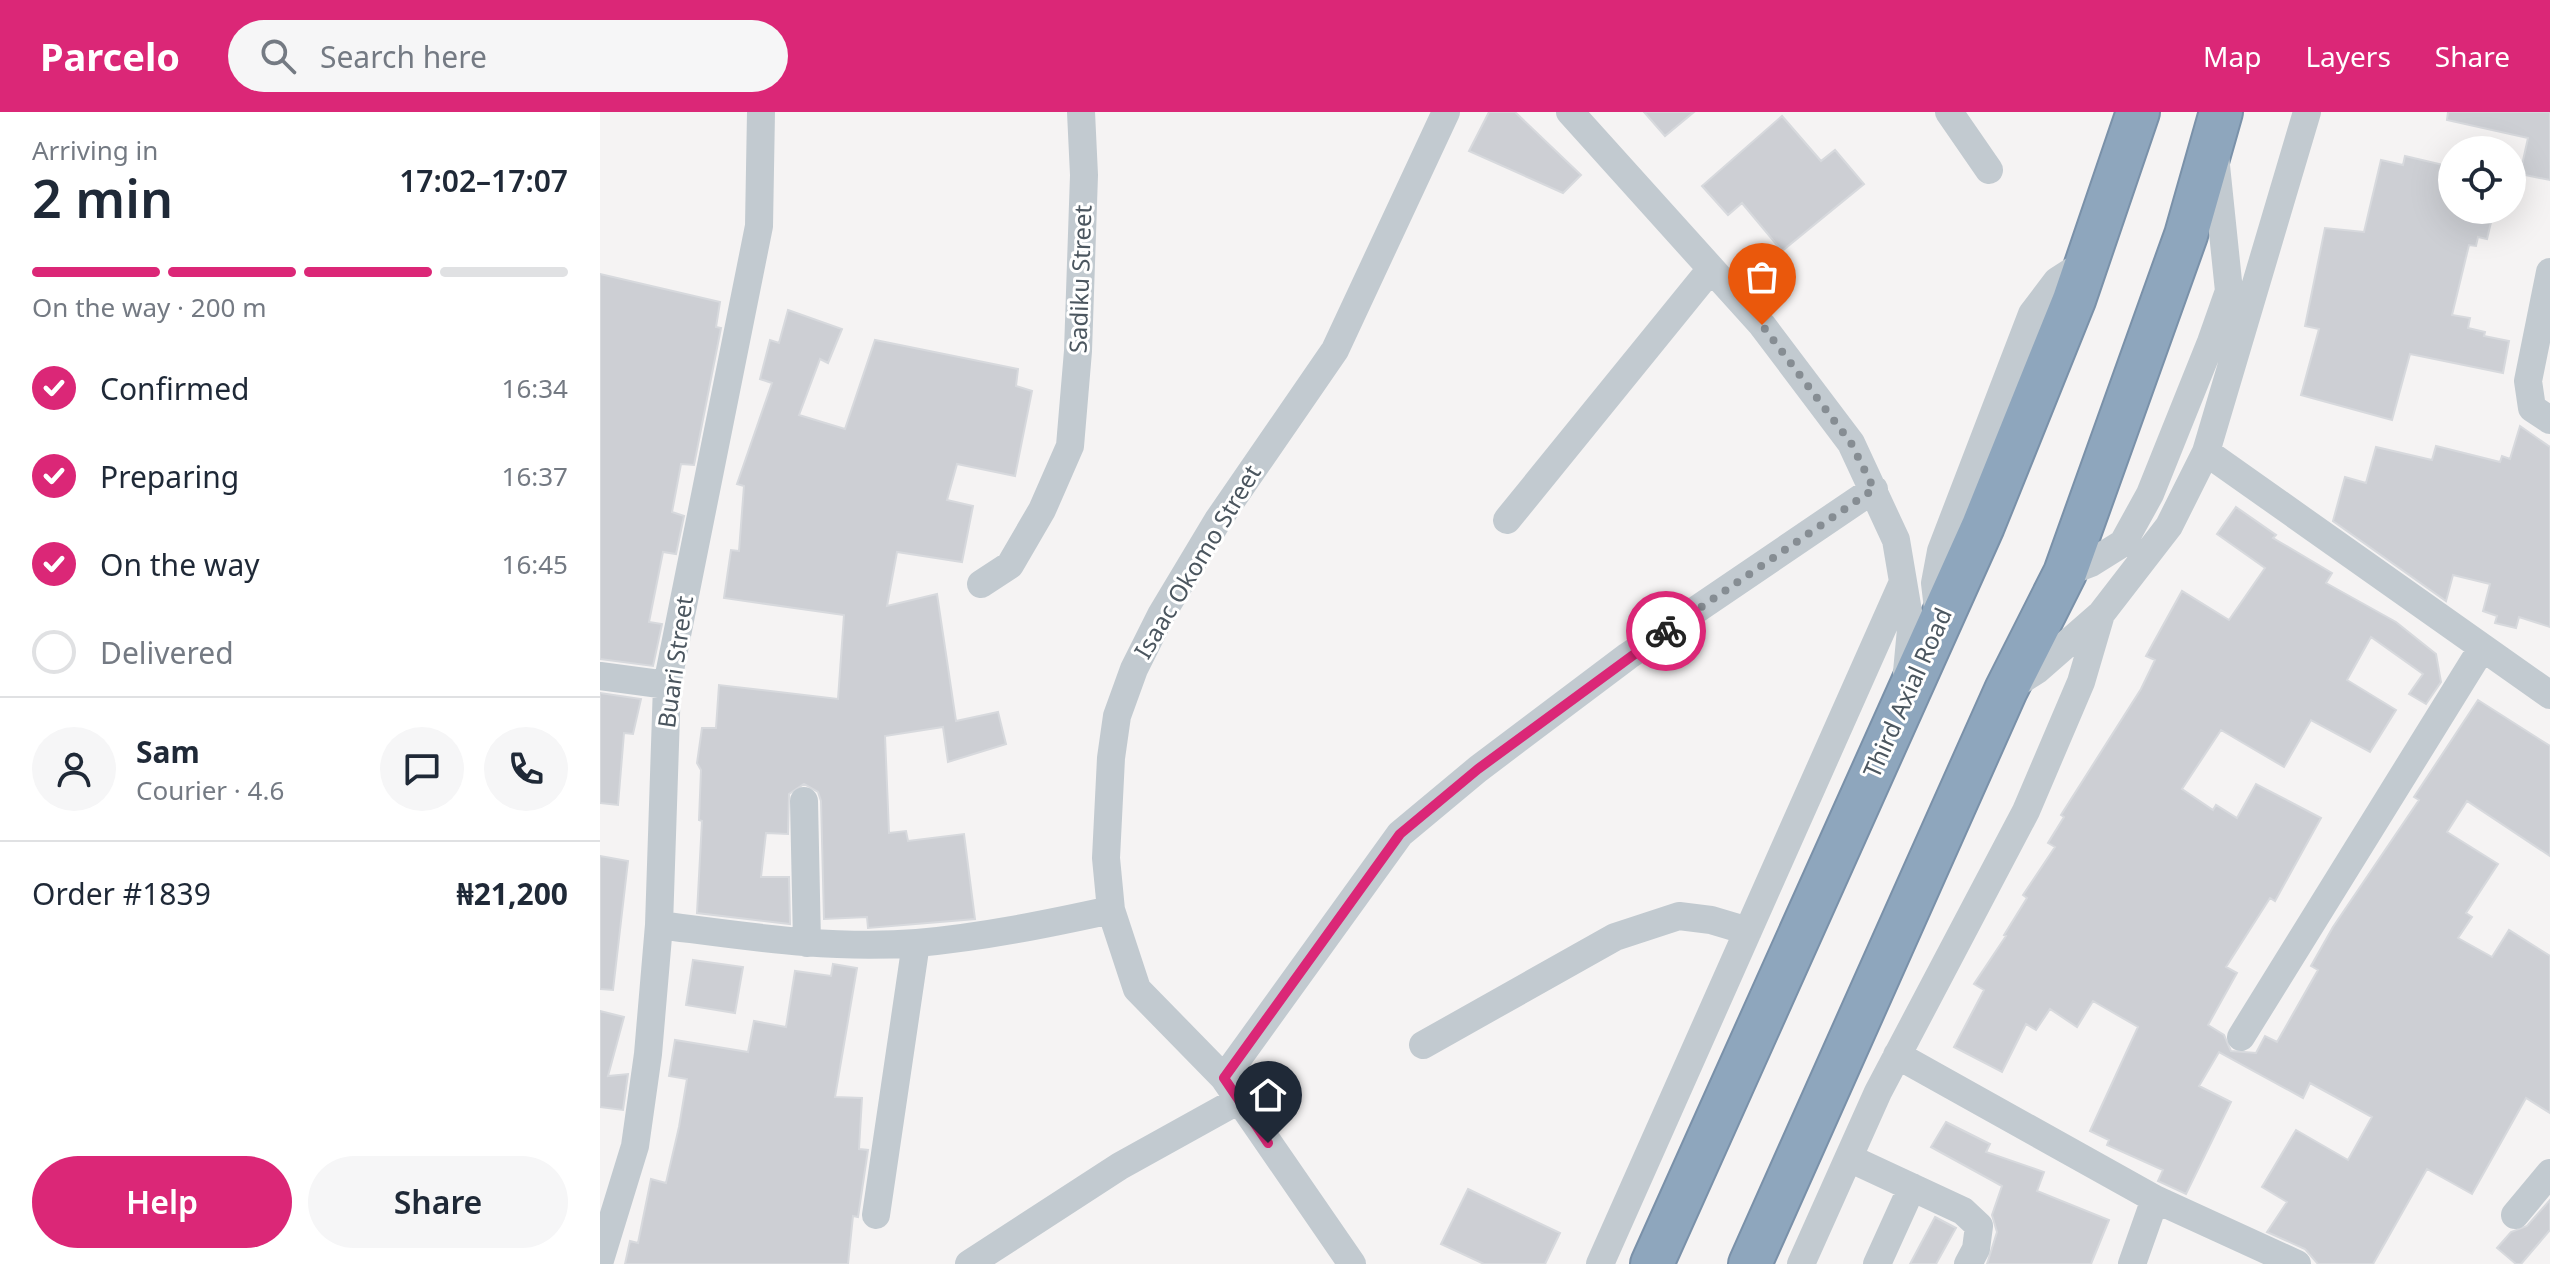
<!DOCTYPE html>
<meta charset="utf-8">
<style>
:root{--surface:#fff;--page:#f6f6f7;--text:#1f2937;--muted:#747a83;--line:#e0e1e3;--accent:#db2777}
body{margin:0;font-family:"Noto Sans",sans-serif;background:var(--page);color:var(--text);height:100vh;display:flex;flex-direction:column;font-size:30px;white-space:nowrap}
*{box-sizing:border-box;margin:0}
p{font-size:26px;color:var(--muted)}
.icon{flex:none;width:44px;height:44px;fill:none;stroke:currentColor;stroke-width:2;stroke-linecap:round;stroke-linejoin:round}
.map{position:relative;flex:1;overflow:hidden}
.side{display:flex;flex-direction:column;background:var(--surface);width:600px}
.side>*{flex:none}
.fabs{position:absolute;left:1838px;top:24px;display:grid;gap:16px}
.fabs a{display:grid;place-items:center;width:88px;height:88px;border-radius:50%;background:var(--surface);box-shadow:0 8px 32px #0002;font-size:40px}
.pin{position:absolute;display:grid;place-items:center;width:68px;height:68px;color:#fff;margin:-82px -34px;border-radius:50% 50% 50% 0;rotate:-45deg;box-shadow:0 0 8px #0007}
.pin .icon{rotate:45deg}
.courier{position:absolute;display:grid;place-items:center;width:80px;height:80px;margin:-40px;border:6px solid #db2777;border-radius:50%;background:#fff;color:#222;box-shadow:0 2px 10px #0007}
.overview em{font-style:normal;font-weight:600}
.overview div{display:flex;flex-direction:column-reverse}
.overview{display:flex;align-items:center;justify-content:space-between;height:136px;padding:0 32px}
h1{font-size:52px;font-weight:600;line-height:60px}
.bar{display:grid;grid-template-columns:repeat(4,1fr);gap:12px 8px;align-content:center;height:96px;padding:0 32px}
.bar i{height:10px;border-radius:6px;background:var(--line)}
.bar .active{background:var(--accent)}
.bar p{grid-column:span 4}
.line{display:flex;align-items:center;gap:20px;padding:0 32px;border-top:2px solid var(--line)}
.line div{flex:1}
.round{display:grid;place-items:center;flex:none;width:84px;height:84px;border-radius:42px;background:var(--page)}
ol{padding:0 32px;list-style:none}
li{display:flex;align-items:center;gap:24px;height:88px}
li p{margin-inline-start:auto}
li .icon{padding:8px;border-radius:50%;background:var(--accent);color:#fff;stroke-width:4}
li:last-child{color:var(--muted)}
li i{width:44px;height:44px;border:4px solid var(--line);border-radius:50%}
.button{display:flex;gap:16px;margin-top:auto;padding:16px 32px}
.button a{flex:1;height:92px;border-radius:48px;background:var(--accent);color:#fff;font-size:32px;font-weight:600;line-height:92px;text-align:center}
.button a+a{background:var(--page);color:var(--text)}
header{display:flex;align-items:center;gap:48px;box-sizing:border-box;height:112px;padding:0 40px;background:var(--accent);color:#fff}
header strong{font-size:38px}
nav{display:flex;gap:44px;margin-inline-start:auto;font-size:28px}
.search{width:560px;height:72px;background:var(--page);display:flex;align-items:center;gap:20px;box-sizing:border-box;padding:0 28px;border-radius:44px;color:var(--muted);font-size:30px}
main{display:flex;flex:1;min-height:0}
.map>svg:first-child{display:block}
.building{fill:#cdcfd4;stroke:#d7d9dd;stroke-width:2}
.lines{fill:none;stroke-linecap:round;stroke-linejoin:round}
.highway-casing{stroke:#7a91a9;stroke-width:46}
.minor{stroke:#c2cad0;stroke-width:28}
.highway{stroke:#8ea6bd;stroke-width:42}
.done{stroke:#868d93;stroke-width:8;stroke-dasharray:0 14.4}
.route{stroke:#db2777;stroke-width:10}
.labels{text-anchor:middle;stroke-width:6;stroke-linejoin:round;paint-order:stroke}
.street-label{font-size:24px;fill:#4b565f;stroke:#fff}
</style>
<header>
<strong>Parcelo</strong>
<div class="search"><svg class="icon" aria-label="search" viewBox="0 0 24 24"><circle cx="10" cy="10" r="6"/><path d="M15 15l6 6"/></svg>Search here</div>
<nav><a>Map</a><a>Layers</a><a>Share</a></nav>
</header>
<main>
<section class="side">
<div class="overview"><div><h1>2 min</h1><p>Arriving in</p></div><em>17:02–17:07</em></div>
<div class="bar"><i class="active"></i><i class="active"></i><i class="active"></i><i></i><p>On the way · 200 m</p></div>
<ol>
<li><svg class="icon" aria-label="check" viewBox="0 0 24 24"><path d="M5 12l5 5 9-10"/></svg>Confirmed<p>16:34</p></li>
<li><svg class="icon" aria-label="check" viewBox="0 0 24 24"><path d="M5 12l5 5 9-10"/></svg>Preparing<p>16:37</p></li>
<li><svg class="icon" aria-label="check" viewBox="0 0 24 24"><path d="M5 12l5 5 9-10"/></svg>On the way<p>16:45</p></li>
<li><i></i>Delivered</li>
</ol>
<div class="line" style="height:144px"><a class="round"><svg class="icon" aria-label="person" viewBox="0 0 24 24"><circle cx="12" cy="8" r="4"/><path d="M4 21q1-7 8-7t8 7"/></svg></a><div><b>Sam</b><p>Courier · 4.6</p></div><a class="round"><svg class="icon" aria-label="chat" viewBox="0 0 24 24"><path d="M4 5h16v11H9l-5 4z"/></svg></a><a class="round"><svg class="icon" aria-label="phone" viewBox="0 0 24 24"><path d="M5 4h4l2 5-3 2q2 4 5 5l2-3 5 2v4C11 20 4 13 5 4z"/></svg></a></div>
<div class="line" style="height:104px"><div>Order #1839</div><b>₦21,200</b></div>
<div class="button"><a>Help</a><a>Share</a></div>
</section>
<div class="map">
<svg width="1950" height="1152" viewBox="0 0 1950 1152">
<rect width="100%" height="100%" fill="#f5f3f3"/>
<path class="building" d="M 889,0 L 915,0 L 981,63 L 963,81 L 869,39 Z
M 1044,0 L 1094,0 L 1065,24 Z
M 1848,0 L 1950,0 L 1950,68 L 1920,62 L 1928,26 L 1847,8 Z
M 1182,4 L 1221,49 L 1235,38 L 1264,72 L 1182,139 L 1142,91 L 1128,103 L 1102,74 Z
M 1805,44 L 1852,55 L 1852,98 L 1894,98 L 1887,127 L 1878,125 L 1876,134 L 1869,133 L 1852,203 L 1870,206 L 1868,216 L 1885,220 L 1884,224 L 1909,229 L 1903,261 L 1810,242 L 1792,308 L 1701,283 L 1719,217 L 1705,214 L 1725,116 L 1764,120 L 1781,48 L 1803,53 Z
M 0,162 L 120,190 L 116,215 L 121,216 L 94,353 L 81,352 L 72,400 L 84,404 L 76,442 L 63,440 L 49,510 L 62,512 L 53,554 L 0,547 Z
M 188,198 L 242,217 L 228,251 L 220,247 L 199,303 L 245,317 L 275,228 L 418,257 L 416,274 L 432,279 L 415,364 L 357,352 L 347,388 L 373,394 L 362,450 L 297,440 L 287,494 L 337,482 L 356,609 L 398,600 L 406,632 L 348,650 L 343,615 L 285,624 L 289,721 L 306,719 L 308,729 L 364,722 L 375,807 L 268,816 L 267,805 L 224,807 L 221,689 L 218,680 L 204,672 L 189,682 L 188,722 L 166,721 L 161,765 L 189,765 L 190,812 L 97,801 L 102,709 L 99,708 L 101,658 L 97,651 L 102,616 L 116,616 L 119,573 L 238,587 L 244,503 L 124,486 L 131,438 L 139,439 L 144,374 L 137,372 L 172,271 L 160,267 L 170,228 L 179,231 Z
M 1920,314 L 1950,335 L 1950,515 L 1919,505 L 1916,516 L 1895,511 L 1897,504 L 1883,499 L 1890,472 L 1853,463 L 1846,489 L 1733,409 L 1745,365 L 1766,371 L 1776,335 L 1832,348 L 1836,334 L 1900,350 L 1902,344 L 1910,347 Z
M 1636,395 L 1676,423 L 1673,426 L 1732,461 L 1726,471 L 1796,510 L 1836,542 L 1841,570 L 1826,592 L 1809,582 L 1823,562 L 1771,525 L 1747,568 L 1796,598 L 1770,640 L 1711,608 L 1684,655 L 1621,618 L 1582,677 L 1613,698 L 1616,693 L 1637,706 L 1656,672 L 1721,706 L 1675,789 L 1670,786 L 1626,855 L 1637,861 L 1608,913 L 1624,923 L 1631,939 L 1656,941 L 1665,924 L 1677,930 L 1718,858 L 1711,854 L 1733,815 L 1819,688 L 1814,685 L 1878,588 L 1950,634 L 1950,744 L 1867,689 L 1847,720 L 1898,752 L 1866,801 L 1872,805 L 1858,826 L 1892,845 L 1909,818 L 1950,844 L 1950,1001 L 1926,986 L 1872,1082 L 1827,1057 L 1773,1152 L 1718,1152 L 1705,1137 L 1667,1120 L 1687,1090 L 1662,1075 L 1696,1018 L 1748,1048 L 1772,1005 L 1710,971 L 1703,986 L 1619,940 L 1599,974 L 1631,990 L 1586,1082 L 1558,1069 L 1563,1058 L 1507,1033 L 1509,1028 L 1490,1019 L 1538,915 L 1493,889 L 1477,915 L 1450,897 L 1436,918 L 1426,912 L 1402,960 L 1354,935 L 1384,878 L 1374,872 L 1406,824 L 1404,823 L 1427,786 L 1423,783 L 1455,735 L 1448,731 L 1464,705 L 1461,703 L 1541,577 L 1555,548 L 1546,544 L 1582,479 L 1629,508 L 1665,456 L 1617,422 Z
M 0,581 L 41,587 L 33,622 L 24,621 L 18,693 L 0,691 Z
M 0,744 L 28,749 L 13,878 L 0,877 Z
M 93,848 L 143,855 L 135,901 L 86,893 Z
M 233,852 L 257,856 L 235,985 L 262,986 L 259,1037 L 268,1038 L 258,1105 L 253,1104 L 248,1152 L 25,1152 L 30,1129 L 38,1131 L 51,1067 L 66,1071 L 79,1015 L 87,967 L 69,964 L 75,928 L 148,940 L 154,909 L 186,915 L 195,859 L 231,864 Z
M 0,899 L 24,905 L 8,964 L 28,962 L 23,998 L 0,995 Z
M 1346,1010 L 1390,1032 L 1386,1040 L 1444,1060 L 1437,1079 L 1509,1108 L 1491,1152 L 1387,1152 L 1397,1120 L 1392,1103 L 1402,1074 L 1331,1035 Z
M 868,1077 L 960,1121 L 945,1152 L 884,1152 L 841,1132 Z
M 1950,1088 L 1950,1118 L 1921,1152 L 1916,1152 L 1897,1136 L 1911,1120 L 1927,1114 Z
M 1335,1105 L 1356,1116 L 1336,1152 L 1310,1152 Z"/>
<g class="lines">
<g class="highway-casing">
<path id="highway" d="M 1052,1152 L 1383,414 L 1474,188 L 1538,0
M 1150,1152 L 1406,578 L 1465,461 L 1586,123 L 1621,0"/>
</g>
<path class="minor" d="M 970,0 L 1162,213 L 1251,331 L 1296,428 L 1311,517 L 1307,560
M 1349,0 L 1389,58
M 1950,160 L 1928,269 L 1932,296 L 1950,308
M 1606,340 L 1950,583
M 907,408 L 1110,158
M 1465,461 L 1491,451 L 1523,431 L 1550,382 L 1611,230 L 1629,179 L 1615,44
M 381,472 L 410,453 L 442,398 L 470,334 L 478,239 L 484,63 L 481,0
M 1339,505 L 1335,471 L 1341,439 L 1432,202 L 1457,169 L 1488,149
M 0,564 L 67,573
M 1409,576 L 1437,558 L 1501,502 L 1569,414 L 1606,340 L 1707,0
M 204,689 L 207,831
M 59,813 C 145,824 231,838 317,831 C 383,825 447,812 511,798
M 1641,925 L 1882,536
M 823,933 L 1015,825 L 1079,804 L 1111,808 L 1148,819
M 1297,943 L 1555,1087 L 1697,1152
M 624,966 L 800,722 L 878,657 L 1028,544 L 1274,377
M 1249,1046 L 1363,1099 L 1379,1114 L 1376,1137 L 1368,1152
M 276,1103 L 316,831
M 1915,1103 L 1950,1061
M 0,1148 L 35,1034 L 48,942 L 59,813 L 67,573 L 159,114 L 161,0
M 369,1152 L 520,1054 L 639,988
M 752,1152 L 624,966 L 537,877 L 511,798 L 506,746 L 511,646 L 517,604 L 534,557 L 561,503 L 618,408 L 735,238 L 846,0
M 1000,1152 L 1303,470
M 1201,1152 L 1278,980 L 1426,699 L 1481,570 L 1501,502
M 1277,1152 L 1312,1075
M 1532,1152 L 1555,1087"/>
<use href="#highway" class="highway"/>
</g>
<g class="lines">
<path class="done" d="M 1066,519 L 1274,377 L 1251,331 L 1162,213"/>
<path class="route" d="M 668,1031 L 624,966 L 800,722 L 878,657 L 1066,519"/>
</g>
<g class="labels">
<g class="street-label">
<text transform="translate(481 167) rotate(-88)" y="8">Sadiku Street</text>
<text transform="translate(598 450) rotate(-59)" y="8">Isaac Okomo Street</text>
<text transform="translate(76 550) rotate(-82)" y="8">Buari Street</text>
<text transform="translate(1308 581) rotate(-66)" y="8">Third Axial Road</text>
</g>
</g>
</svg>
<div class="fabs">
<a><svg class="icon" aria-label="locate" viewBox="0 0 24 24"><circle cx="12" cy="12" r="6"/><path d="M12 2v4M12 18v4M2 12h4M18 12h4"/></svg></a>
</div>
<div class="pin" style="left:1162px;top:213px;background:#ea580c"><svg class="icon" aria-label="bag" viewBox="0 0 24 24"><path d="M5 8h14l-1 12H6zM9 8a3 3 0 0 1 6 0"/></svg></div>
<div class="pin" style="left:668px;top:1031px;background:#1f2937"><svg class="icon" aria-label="home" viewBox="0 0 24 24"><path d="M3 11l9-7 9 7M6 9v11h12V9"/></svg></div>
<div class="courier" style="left:1066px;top:519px"><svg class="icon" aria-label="bike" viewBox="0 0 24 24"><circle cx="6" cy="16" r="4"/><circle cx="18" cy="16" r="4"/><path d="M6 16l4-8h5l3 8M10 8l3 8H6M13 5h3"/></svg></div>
</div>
</main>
